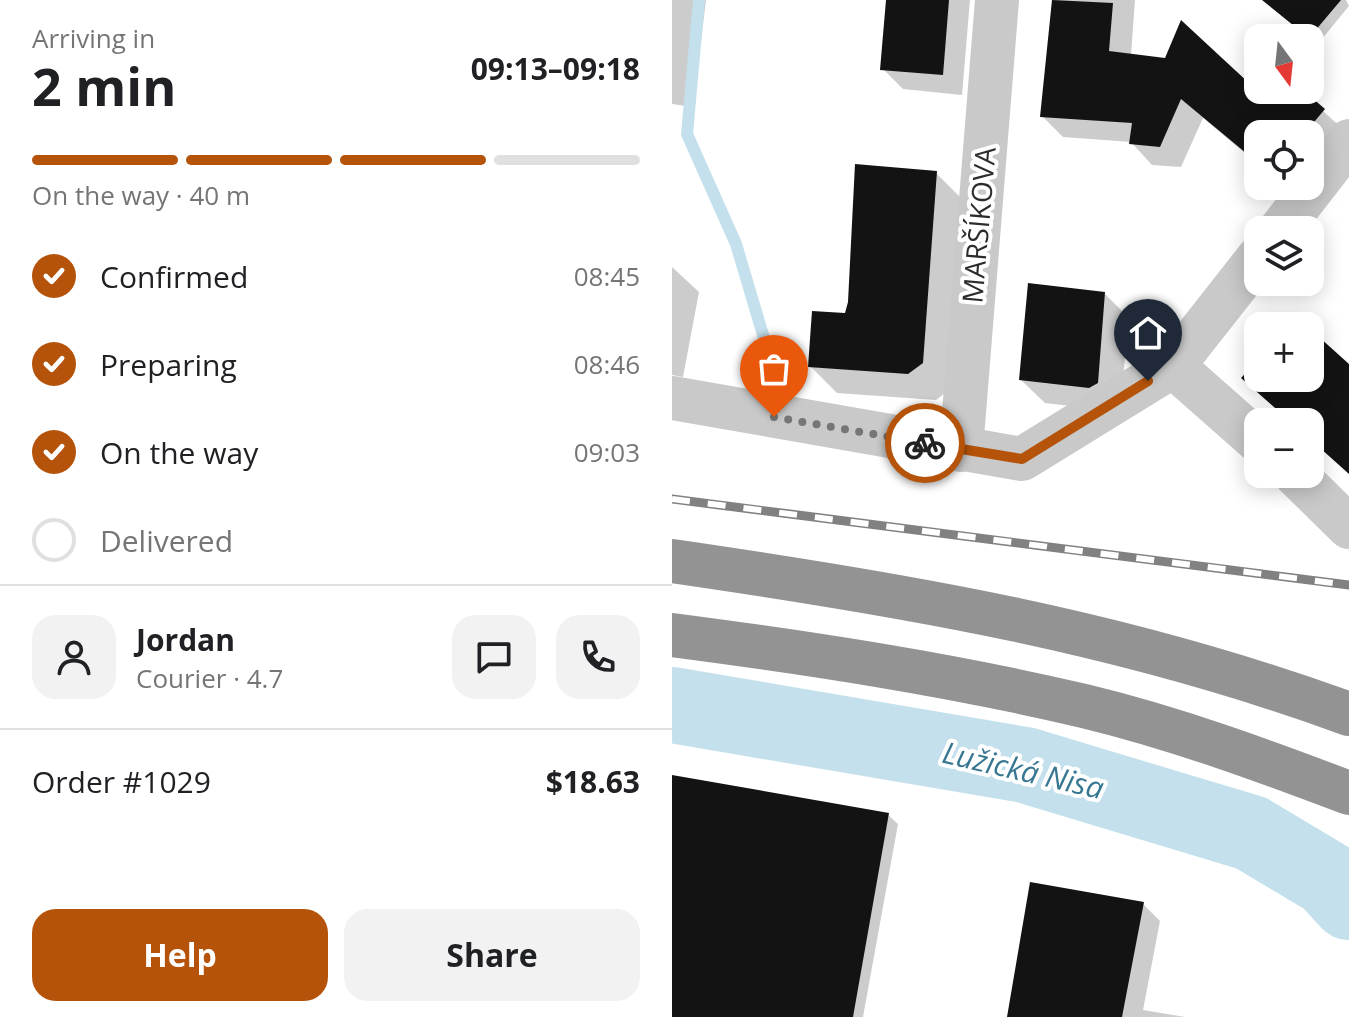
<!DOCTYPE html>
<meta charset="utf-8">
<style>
:root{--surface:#fff;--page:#f2f2f2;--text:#202124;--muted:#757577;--line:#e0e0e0;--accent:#b45309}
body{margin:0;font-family:"Open Sans",sans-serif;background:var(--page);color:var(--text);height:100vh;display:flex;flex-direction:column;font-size:30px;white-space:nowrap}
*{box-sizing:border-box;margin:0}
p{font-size:26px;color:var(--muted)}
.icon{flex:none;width:44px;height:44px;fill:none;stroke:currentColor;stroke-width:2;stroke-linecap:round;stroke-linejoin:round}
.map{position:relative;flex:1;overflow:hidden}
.side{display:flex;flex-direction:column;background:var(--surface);width:672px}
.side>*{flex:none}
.needle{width:52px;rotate:165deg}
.tools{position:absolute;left:572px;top:24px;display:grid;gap:16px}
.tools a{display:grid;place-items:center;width:80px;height:80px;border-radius:16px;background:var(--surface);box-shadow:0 4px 20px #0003;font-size:40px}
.pin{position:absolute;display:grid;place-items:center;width:68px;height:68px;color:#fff;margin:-82px -34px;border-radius:50% 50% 50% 0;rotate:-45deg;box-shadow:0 0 8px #0007}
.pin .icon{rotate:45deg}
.courier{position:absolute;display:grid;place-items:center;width:80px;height:80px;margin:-40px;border:6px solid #b45309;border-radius:50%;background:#fff;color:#222;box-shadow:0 2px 10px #0007}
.headline em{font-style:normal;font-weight:700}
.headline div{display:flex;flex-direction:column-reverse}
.headline{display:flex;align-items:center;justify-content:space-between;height:136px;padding:0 32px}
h1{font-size:52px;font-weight:700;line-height:60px}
.bar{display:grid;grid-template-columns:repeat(4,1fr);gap:12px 8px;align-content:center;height:96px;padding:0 32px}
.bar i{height:10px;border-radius:6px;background:var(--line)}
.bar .selected{background:var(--accent)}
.bar p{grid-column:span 4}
.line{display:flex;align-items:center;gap:20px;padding:0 32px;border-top:2px solid var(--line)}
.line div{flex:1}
.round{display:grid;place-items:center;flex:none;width:84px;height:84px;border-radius:24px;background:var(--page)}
ol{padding:0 32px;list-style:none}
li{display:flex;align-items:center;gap:24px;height:88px}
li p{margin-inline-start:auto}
li .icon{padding:8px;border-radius:50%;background:var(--accent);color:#fff;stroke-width:4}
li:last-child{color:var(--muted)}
li i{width:44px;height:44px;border:4px solid var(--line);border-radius:50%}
.button{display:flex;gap:16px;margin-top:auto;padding:16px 32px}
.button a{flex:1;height:92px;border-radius:24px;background:var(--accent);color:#fff;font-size:32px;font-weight:700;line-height:92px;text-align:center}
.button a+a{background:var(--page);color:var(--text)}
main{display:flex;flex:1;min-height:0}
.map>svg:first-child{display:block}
.shadow{fill:#0003}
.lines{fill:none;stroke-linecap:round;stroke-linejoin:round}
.stream{stroke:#c4e0ec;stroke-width:12}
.river{stroke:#c4e0ec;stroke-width:76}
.building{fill:#131313}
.street{stroke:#c9c9c9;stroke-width:44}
.highway{stroke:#939393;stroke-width:44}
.rail-casing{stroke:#818181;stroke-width:9}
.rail{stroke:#fff;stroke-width:6;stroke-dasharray:18;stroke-linecap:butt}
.done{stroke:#767676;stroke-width:8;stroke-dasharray:0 14.4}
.route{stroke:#b45309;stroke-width:10}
.labels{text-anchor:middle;stroke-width:8;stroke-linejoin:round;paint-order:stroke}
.street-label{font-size:28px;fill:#2c2c2c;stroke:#fff}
.water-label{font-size:30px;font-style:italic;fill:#387791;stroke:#fff}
</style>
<main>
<section class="side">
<div class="headline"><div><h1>2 min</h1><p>Arriving in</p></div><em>09:13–09:18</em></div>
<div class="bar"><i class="selected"></i><i class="selected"></i><i class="selected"></i><i></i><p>On the way · 40 m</p></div>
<ol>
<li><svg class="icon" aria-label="check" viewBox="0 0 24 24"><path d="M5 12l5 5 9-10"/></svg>Confirmed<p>08:45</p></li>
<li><svg class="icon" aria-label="check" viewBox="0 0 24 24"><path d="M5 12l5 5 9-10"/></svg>Preparing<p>08:46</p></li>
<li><svg class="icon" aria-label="check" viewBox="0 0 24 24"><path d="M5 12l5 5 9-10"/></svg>On the way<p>09:03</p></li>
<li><i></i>Delivered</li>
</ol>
<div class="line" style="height:144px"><a class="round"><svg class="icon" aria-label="person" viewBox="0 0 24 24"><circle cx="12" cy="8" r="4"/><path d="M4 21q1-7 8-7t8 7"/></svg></a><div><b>Jordan</b><p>Courier · 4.7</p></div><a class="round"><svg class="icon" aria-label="chat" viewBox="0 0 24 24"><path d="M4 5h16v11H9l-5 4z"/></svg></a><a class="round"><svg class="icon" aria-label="phone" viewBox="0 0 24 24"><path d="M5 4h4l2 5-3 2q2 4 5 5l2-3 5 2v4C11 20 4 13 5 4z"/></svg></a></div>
<div class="line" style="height:104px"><div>Order #1029</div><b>$18.63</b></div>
<div class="button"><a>Help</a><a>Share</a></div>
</section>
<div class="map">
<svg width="677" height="1017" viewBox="0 0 677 1017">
<rect width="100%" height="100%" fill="#fff"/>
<path class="shadow" d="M 0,0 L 34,0 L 21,107 L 0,104 Z
M 216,0 L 298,0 L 290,95 L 231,89 L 211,69 Z
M 382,0 L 463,0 L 459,55 L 578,86 L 586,77 L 586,90 L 628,90 L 673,131 L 638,173 L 638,134 L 586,134 L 586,164 L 531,118 L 509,167 L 480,165 L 459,142 L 391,137 L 370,116 Z
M 591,0 L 674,0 L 677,6 L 645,45 Z
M 264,173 L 291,200 L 277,390 L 264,400 L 165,393 L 138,366 L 174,316 Z
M 0,267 L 27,292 L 11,377 L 0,375 Z
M 432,293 L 456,317 L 449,407 L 441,411 L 373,403 L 349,380 Z
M 638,349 L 677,367 L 677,473 L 645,444 L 638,452 L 638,422 L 604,422 L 598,416 L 605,409 L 572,378 L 586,363 L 586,378 L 638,378 Z
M 0,777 L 216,815 L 226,824 L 191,1017 L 0,1017 Z
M 471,904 L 488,921 L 471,1010 L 513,1017 L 337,1017 Z"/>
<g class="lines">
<path class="stream" d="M 27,0 L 15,134 L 64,244 L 110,399"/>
<path class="river" d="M 0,705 L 353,765 L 579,833 L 656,879 L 677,902"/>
</g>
<path class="building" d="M 214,0 L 277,0 L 271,75 L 208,70 Z
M 380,0 L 441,3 L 437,51 L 493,58 L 509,20 L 578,84 L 586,74 L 586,90 L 631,90 L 653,109 L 632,134 L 586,134 L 586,163 L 509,99 L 488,147 L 457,144 L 460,123 L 368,117 Z
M 590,0 L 669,0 L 637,38 Z
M 183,164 L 265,171 L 251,363 L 236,374 L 136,367 L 140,311 L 173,313 L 176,302 Z
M 356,283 L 433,292 L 426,383 L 417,388 L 347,380 Z
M 647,337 L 677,364 L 677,474 L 638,439 L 638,422 L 619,422 L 569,378 L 586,360 L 586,378 L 638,378 L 638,346 Z
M 0,775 L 217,813 L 181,1017 L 0,1017 Z
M 358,882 L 472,902 L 450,1017 L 335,1017 Z"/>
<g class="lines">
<path class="street" d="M 608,230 L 677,141
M 501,366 L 586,441
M 0,398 L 350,459 L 501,366 L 586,258
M 289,450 L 325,0
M 623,474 L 677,527"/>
<path class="highway" d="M 0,561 C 235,595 453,632 677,714
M 0,635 C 138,653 276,674 412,706 C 503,728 590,760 677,793"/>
<g class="rail-casing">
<path id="rail" d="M 0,499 L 677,585"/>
</g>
<use href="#rail" class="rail"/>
</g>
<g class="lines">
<path class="done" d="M 102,417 L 253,443"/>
<path class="route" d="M 253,443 L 350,459 L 476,381"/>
</g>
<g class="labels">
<g class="street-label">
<text transform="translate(307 225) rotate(-85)" y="10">MARŠÍKOVA</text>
</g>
<g class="water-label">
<text transform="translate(351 771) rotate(13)" y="10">Lužická Nisa</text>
</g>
</g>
</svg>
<div class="tools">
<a><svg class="needle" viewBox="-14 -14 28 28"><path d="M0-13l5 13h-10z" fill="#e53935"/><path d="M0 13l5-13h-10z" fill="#757577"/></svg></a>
<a><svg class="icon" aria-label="locate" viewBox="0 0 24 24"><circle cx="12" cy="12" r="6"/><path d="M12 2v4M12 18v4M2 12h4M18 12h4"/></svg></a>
<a><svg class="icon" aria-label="layers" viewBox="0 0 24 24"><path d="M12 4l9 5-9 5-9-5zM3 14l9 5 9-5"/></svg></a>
<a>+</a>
<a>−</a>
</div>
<div class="pin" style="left:102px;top:417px;background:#ea580c"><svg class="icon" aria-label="bag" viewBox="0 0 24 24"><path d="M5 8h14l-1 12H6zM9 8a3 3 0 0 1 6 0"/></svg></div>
<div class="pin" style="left:476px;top:381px;background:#1f2937"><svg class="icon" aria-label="home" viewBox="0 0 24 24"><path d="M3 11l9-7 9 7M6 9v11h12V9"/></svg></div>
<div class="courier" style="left:253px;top:443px"><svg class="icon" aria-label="bike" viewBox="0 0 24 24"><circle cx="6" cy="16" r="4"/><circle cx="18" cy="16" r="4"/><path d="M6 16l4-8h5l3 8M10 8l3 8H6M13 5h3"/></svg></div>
</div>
</main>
